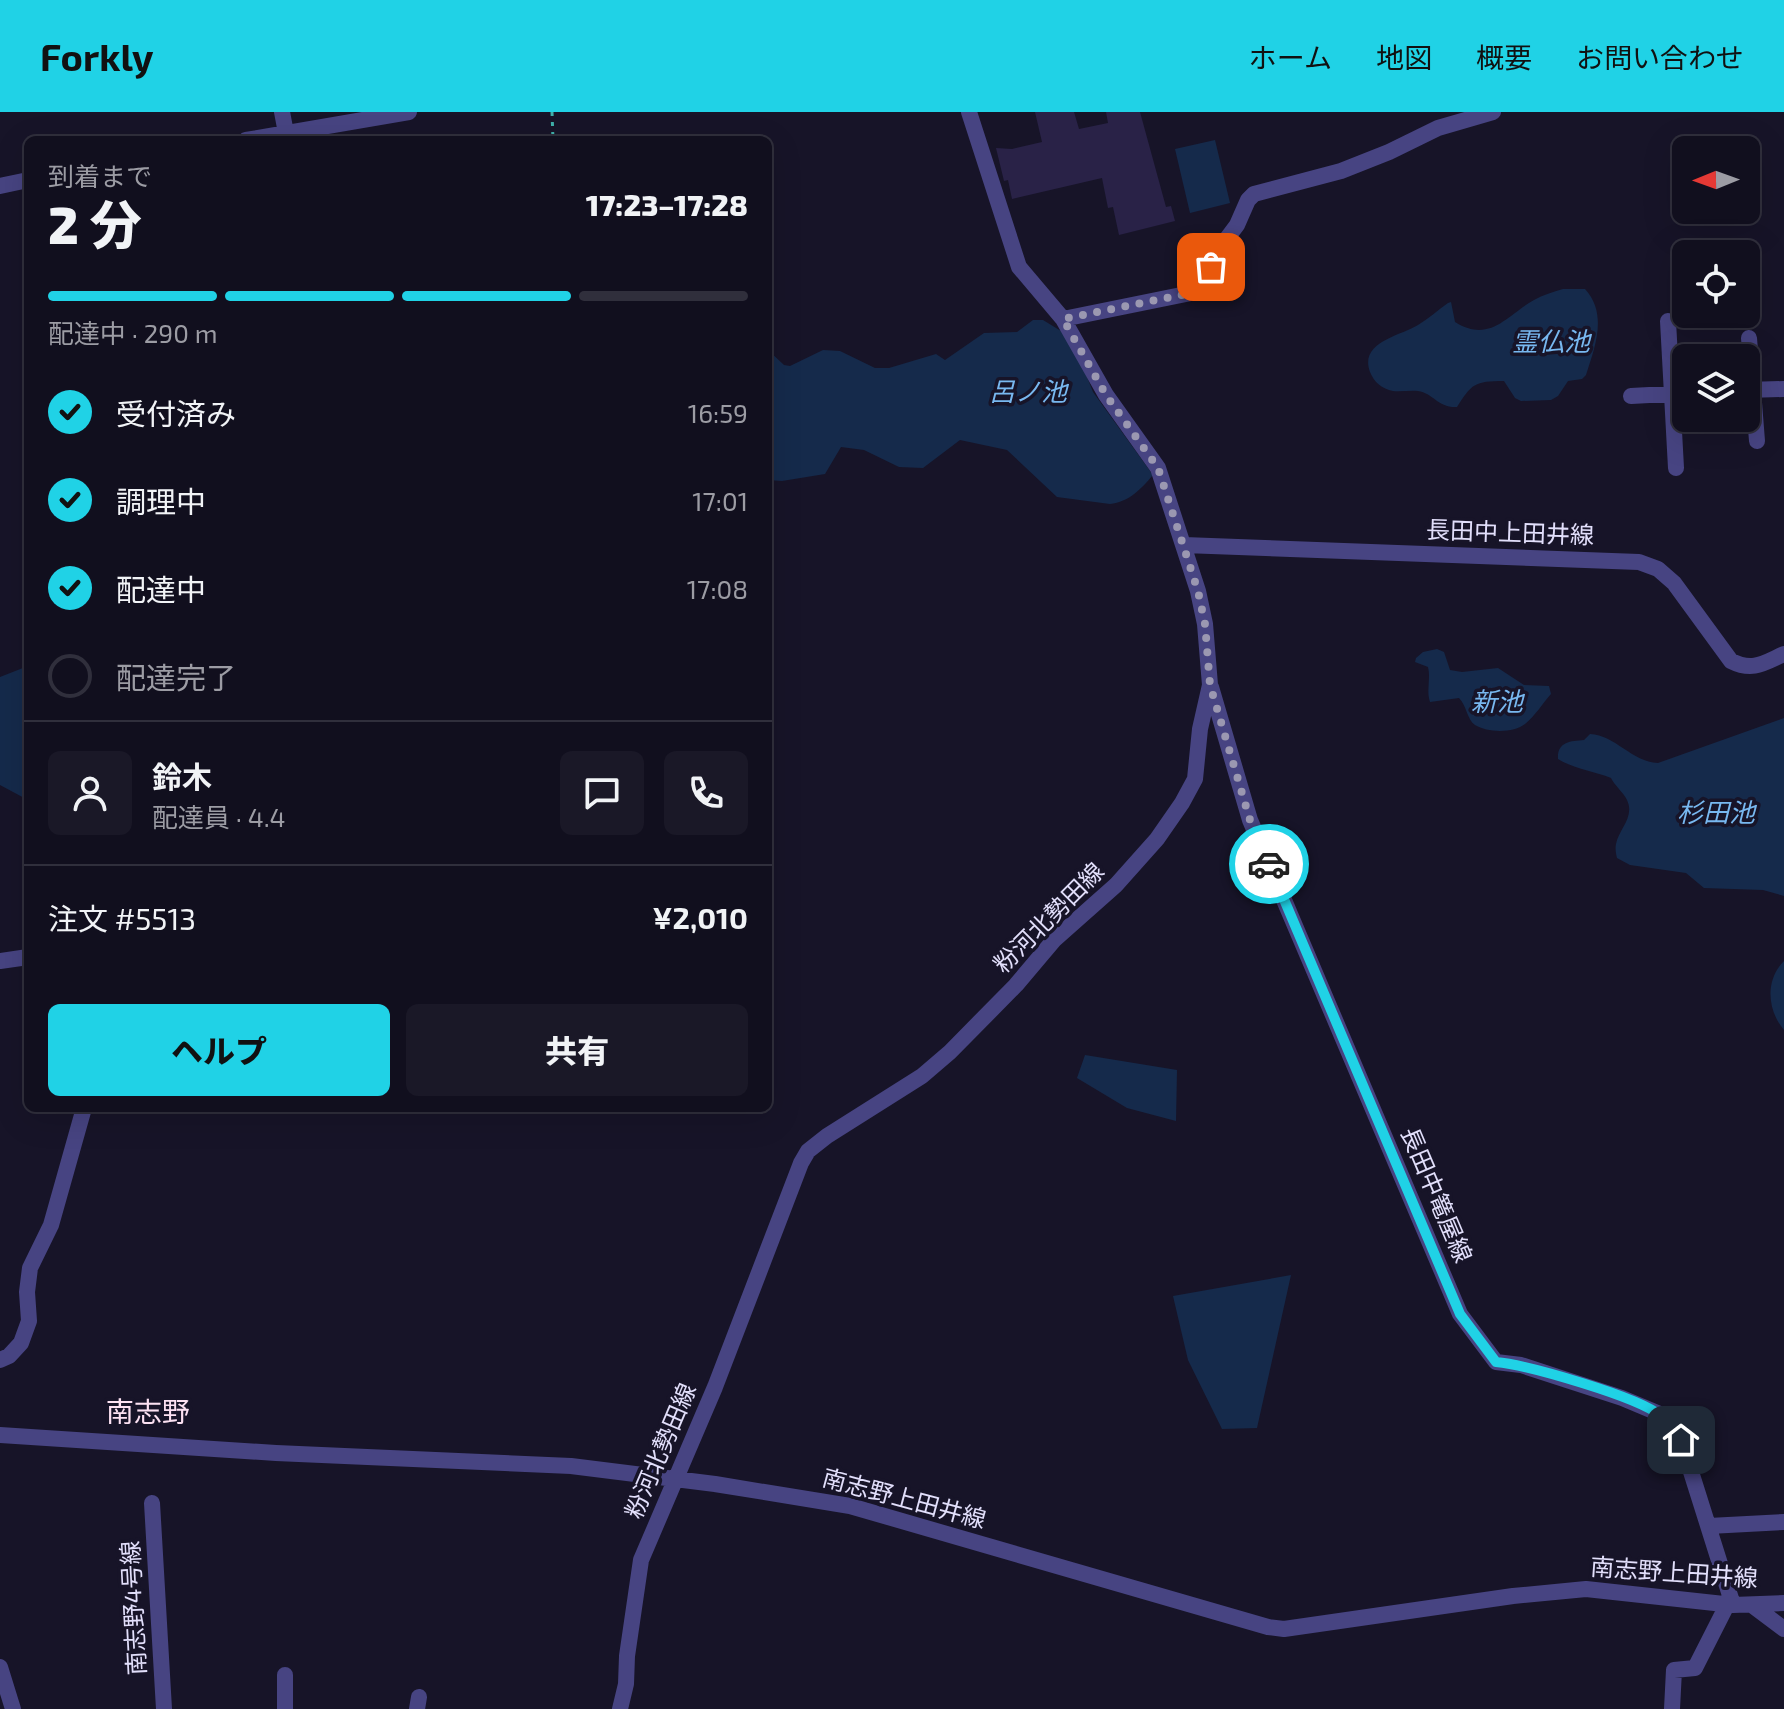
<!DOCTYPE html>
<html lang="ja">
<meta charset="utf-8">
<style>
:root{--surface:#110f1e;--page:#1a1827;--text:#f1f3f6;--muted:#9c9ca4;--line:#302f3c;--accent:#20d2e6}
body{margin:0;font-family:"Exo 2","Noto Sans JP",sans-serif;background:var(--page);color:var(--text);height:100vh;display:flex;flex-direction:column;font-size:30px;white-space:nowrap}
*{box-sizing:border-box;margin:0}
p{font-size:26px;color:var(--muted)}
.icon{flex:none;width:44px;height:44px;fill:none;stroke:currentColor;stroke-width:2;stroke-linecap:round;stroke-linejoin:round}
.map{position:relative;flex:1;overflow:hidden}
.sheet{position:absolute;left:24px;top:24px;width:748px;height:976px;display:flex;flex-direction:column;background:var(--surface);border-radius:12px;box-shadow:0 8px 32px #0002,0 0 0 2px var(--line)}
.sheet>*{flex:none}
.needle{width:52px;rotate:269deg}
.tools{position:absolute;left:1672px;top:24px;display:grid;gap:16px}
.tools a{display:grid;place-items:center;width:88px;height:88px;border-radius:12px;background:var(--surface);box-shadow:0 8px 32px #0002,0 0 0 2px var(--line);font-size:40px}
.pin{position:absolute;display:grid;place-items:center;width:68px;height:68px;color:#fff;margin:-34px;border-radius:16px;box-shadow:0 4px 12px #0006}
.courier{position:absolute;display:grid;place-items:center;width:80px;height:80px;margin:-40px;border:6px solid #20d2e6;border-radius:50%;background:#fff;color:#222;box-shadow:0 2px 10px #0007}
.head em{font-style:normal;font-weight:800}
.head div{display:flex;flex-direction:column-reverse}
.head{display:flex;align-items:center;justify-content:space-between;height:136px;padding:0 24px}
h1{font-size:52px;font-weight:800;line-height:60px}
.bar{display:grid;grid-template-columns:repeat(4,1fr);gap:12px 8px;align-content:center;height:96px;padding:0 24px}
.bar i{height:10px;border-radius:6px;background:var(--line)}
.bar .active{background:var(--accent)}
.bar p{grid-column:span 4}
.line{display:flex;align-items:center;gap:20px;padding:0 24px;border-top:2px solid var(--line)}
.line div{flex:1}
.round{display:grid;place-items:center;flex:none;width:84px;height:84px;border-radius:12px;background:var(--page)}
ol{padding:0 24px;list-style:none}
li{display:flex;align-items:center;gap:24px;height:88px}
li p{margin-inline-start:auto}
li .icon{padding:8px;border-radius:50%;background:var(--accent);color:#111;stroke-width:4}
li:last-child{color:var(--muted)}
li i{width:44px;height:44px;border:4px solid var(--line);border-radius:50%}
.cta{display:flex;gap:16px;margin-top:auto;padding:16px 24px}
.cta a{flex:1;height:92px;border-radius:12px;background:var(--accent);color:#111;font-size:32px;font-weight:800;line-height:92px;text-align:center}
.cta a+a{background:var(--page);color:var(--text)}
header{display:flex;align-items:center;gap:48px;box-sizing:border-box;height:112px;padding:0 40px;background:var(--accent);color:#111}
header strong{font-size:38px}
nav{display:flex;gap:44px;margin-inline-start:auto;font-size:28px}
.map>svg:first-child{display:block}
.water{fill:#152a4b}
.building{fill:#292247}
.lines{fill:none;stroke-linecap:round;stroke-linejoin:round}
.path{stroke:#3fafa9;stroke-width:3;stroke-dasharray:4 6;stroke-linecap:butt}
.minor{stroke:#474482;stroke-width:16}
.done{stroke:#9b98b1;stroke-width:8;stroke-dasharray:0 14.4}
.route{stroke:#20d2e6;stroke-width:10}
.labels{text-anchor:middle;stroke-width:7;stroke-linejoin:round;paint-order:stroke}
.street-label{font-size:24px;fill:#e2dffb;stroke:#171428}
.water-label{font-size:26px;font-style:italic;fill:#78b8f0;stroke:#171428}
.quarter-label{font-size:28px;fill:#fce1f2;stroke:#171428}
</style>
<header>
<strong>Forkly</strong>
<nav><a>ホーム</a><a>地図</a><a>概要</a><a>お問い合わせ</a></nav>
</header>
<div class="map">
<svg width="1784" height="1597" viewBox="0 0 1784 1597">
<rect width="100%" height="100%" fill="#171428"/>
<path class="water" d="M 1215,28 L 1230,91 L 1190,101 L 1175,37 Z
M 1563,177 L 1585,177 C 1608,202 1595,235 1586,263 L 1582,267 L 1568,269 L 1558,284 L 1551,288 L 1521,289 L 1515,286 L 1504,269 C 1474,269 1472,272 1457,295 C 1438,296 1433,281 1418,279 C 1410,278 1401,280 1393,279 C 1382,277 1374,270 1370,260 C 1359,230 1400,224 1418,213 C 1428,207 1438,198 1448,191 L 1451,190 L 1455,210 C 1490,232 1507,203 1534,188 C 1543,183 1553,180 1563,177 Z
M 1033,208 L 1043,208 L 1061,219 L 1083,255 L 1093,280 L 1153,363 C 1141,377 1129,390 1110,392 L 1057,385 L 1007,338 L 960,328 L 923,356 L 899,355 L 864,338 L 841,335 L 825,362 L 782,369 L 768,368 L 768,238 L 784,253 L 790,254 L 823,238 L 840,239 L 875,256 L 889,256 L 936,242 L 945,248 L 984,221 L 1017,220 Z
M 1437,537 L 1444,540 L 1450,558 L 1462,560 L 1498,556 L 1524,573 L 1549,574 L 1551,582 C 1543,591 1535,604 1525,612 C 1514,621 1488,621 1475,613 C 1467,608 1467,594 1459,586 L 1430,590 C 1426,578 1431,567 1428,555 L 1415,550 L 1416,546 L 1423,540 Z
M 28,554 L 28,688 L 0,673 L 0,565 Z
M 1784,606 L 1784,784 L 1763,778 L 1704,776 L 1686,761 L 1630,753 L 1617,746 C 1616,742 1615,737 1616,732 C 1619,717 1635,705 1627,688 C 1623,680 1615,674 1611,666 C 1594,659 1574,657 1558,647 C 1557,630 1570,629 1584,628 L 1590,622 C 1615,623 1632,650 1658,651 Z
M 1784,849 L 1784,918 C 1767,898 1765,868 1784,849 Z
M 1085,943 L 1177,958 L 1176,1009 L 1127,996 L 1077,966 Z
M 1291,1163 L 1257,1316 L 1222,1317 L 1188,1248 L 1173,1184 Z"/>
<path class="building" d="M 1035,0 L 1074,0 L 1079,17 L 1108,11 L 1106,0 L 1140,0 L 1166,95 L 1171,94 L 1175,109 L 1119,123 L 1113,95 L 1108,96 L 1102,66 L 1012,87 L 1008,68 L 1004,69 L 996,36 L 1012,37 L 1042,30 Z"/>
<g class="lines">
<path class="path" d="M 552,0 L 553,28"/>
<path class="minor" d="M 282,0 L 286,21
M 246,28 L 409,0
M 0,74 L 28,68
M 1063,207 L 1191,181 L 1202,173 L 1219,137 L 1237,113 L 1248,88 L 1254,82 L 1341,59 L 1389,40 L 1438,16 L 1493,0
M 1668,209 L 1676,356
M 1749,226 L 1757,329
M 1746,278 L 1784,277
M 1631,284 L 1686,281
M 1184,433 L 1639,450 L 1658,457 L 1674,471 L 1731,549 C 1753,560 1764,551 1784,542
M 1211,575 L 1250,708 L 1460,1202 L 1496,1250 L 1521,1253 L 1622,1286 L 1660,1302 L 1681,1328 L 1733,1493
M 0,849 L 28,845
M 0,1248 L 9,1244 L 21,1231 L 29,1209 L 27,1180 L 30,1156 L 51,1113 L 84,996
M 0,1323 L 276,1341 L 571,1354 L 715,1372 L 850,1394 L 1268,1515 L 1284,1517 L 1513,1484 L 1586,1477 L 1733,1493 L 1784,1491
M 152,1391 L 164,1597
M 1709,1414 L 1784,1410
M 1752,1493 L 1784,1517
M 0,1555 L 13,1597
M 285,1563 L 285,1597
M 417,1597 L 419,1585
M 620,1597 L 626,1572 L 627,1544 L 641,1448 L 715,1275 L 801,1051 L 808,1039 L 827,1024 L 922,964 L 950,940 L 1016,873 L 1054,828 L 1116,773 L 1157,727 L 1182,691 L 1195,667 L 1200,617 L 1210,573 L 1205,512 L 1198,479 L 1158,356 L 1106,283 L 1063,207 L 1019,155 L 969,0
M 1672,1597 L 1674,1558 L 1695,1556 L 1727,1493"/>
</g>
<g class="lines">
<path class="done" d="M 1211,155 L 1202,173 L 1191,181 L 1063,207 L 1106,283 L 1158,356 L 1198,479 L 1205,512 L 1210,573 L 1250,708 L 1269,752"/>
<path class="route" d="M 1269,752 L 1460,1202 L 1496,1250 C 1528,1253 1639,1285 1661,1304 C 1668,1310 1675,1320 1681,1328"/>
</g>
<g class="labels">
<g class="street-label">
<text transform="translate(1510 421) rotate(2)" y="8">長田中上田井線</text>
<text transform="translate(1049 806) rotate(-45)" y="8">粉河北勢田線</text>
<text transform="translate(1436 1083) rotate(67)" y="8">長田中篭屋線</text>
<text transform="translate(661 1339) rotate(-67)" y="8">粉河北勢田線</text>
<text transform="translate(904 1387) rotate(15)" y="8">南志野上田井線</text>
<text transform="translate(1674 1461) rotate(4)" y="8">南志野上田井線</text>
<text transform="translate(134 1496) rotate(-93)" y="8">南志野4号線</text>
</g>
<g class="water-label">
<text x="1551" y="239">霊仏池</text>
<text x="1028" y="289">呂ノ池</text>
<text x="1497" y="599">新池</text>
<text x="1716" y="710">杉田池</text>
</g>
<g class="quarter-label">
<text x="148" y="1310">南志野</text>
</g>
</g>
</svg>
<div class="tools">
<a><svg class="needle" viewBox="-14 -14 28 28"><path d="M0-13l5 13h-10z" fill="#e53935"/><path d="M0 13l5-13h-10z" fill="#9c9ca4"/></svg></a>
<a><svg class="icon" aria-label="locate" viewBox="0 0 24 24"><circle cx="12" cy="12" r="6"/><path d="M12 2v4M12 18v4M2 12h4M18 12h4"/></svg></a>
<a><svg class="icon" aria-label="layers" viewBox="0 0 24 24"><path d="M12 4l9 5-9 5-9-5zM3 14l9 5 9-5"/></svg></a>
</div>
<div class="pin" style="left:1211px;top:155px;background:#ea580c"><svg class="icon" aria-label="bag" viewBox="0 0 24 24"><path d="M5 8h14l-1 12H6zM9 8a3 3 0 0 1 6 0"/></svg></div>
<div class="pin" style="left:1681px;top:1328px;background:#1f2937"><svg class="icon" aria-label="home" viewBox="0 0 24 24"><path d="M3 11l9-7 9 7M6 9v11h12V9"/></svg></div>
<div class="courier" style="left:1269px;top:752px"><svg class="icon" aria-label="car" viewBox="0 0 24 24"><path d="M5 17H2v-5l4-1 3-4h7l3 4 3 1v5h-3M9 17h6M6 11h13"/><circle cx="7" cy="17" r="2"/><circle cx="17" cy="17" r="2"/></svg></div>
<section class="sheet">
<div class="head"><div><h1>2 分</h1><p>到着まで</p></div><em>17:23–17:28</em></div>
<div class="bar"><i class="active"></i><i class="active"></i><i class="active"></i><i></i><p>配達中 · 290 m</p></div>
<ol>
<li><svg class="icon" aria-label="check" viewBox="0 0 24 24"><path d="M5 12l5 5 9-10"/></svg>受付済み<p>16:59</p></li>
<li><svg class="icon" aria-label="check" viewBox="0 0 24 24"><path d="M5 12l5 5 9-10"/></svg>調理中<p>17:01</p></li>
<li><svg class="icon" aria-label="check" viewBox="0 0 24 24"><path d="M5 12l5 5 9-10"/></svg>配達中<p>17:08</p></li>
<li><i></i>配達完了</li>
</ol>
<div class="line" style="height:144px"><a class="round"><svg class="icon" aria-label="person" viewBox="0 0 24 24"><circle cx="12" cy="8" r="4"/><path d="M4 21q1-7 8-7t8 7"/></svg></a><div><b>鈴木</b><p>配達員 · 4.4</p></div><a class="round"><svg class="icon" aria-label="chat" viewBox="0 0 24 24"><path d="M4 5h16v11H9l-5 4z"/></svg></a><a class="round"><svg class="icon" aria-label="phone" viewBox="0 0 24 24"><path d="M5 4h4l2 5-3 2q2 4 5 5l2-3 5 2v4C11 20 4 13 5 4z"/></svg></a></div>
<div class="line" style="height:104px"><div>注文 #5513</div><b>¥2,010</b></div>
<div class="cta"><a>ヘルプ</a><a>共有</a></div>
</section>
</div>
